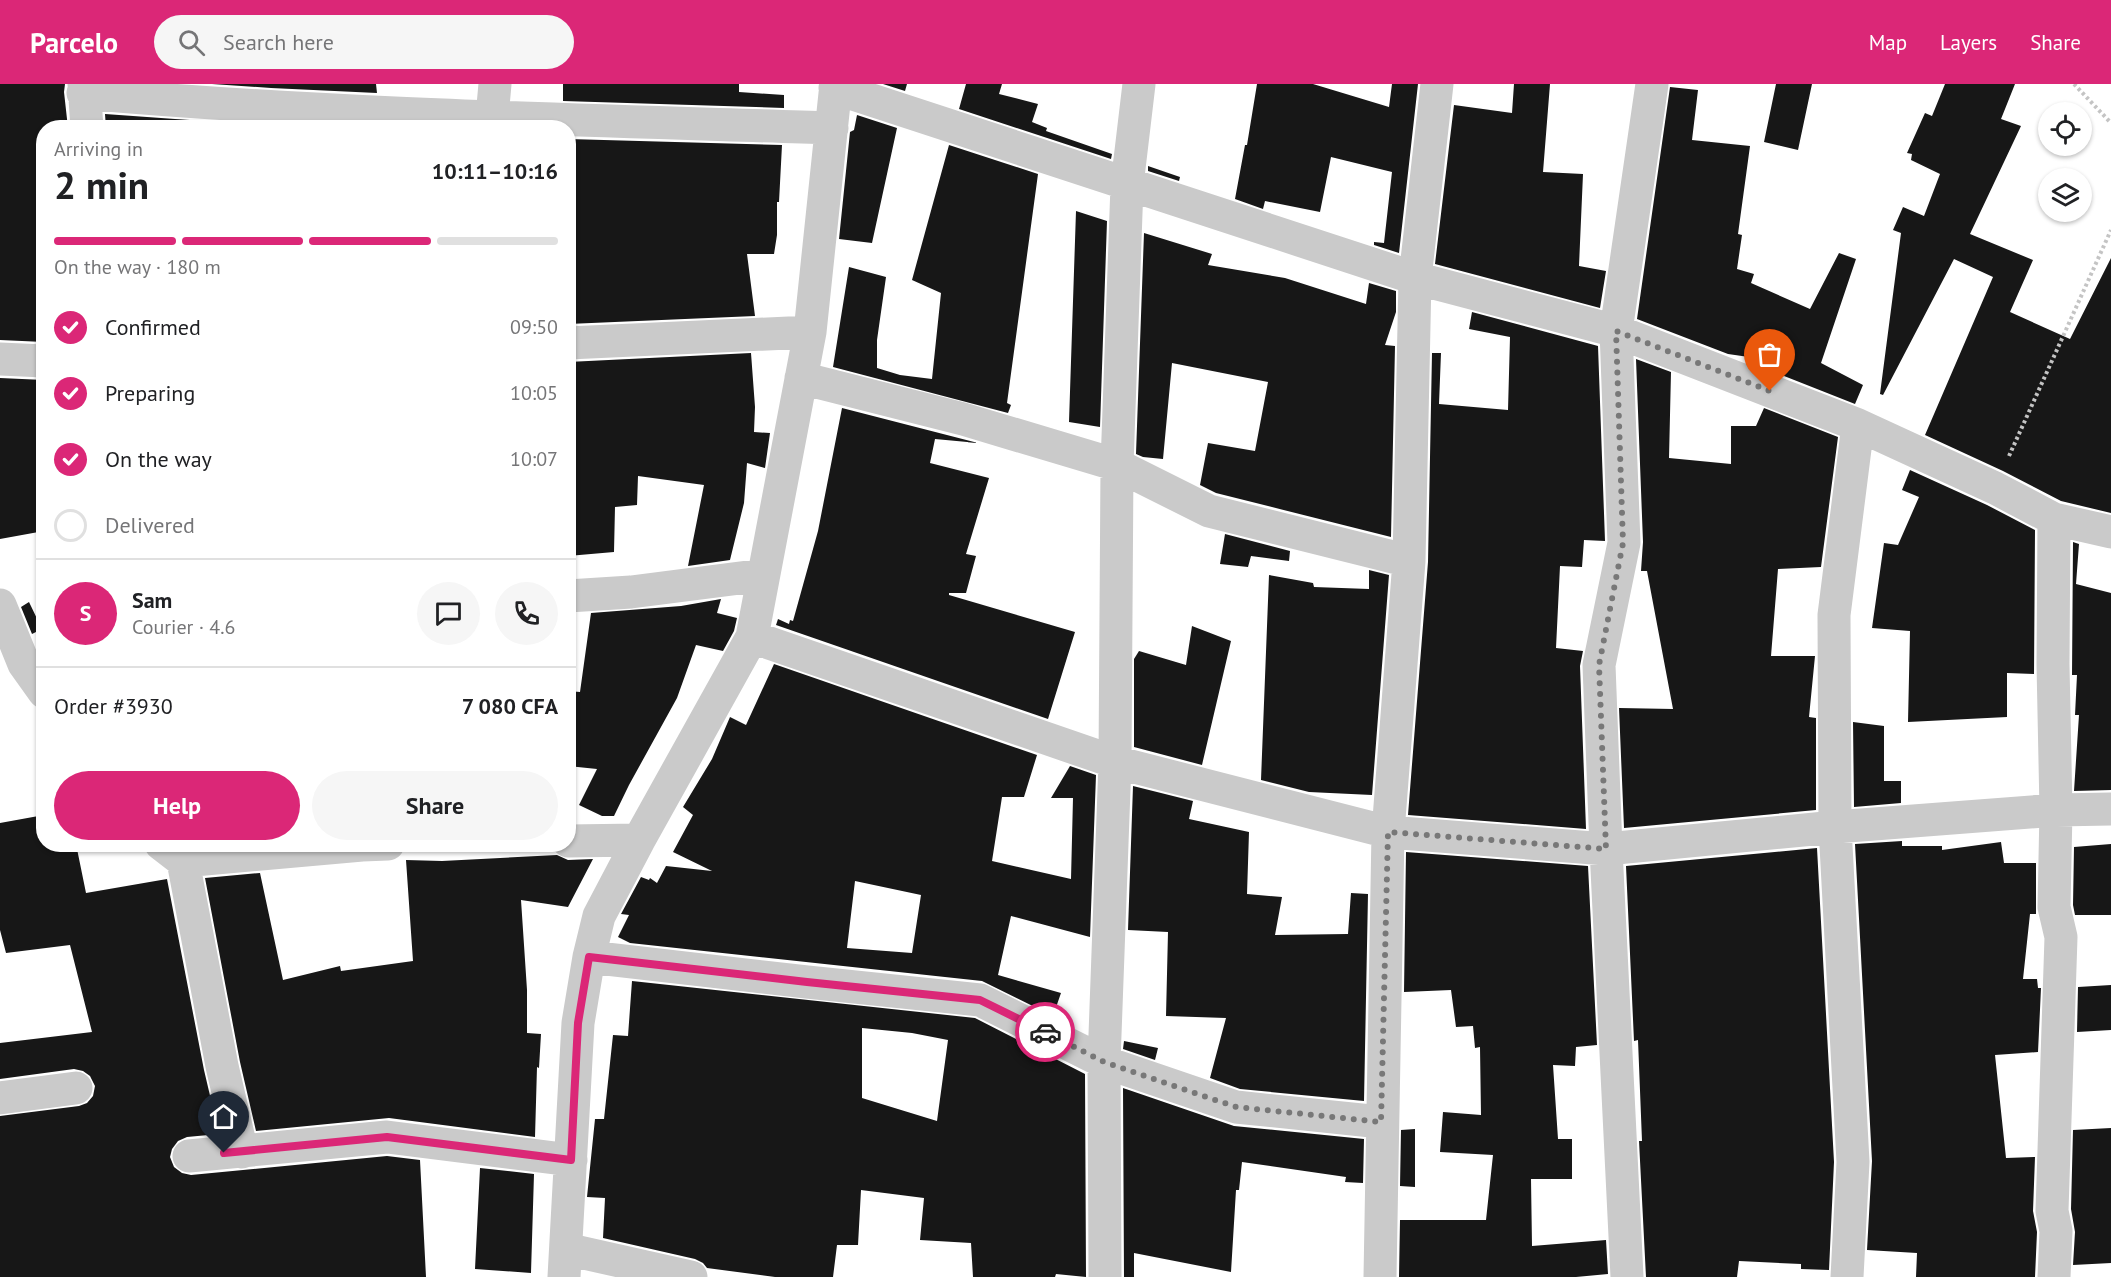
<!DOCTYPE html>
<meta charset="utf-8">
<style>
:root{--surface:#fff;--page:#f6f6f6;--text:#202124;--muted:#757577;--line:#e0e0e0;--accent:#db2777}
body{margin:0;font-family:"PT Sans",sans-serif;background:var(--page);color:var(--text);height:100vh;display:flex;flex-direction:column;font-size:22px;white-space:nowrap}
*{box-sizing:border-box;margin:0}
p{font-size:20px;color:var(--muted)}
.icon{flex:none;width:33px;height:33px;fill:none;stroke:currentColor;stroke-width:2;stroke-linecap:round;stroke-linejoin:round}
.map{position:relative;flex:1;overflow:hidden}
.details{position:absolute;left:36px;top:36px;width:540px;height:732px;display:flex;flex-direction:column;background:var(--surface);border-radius:24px;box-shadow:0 2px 4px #0004}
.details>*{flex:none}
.fabs{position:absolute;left:2038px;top:18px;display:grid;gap:12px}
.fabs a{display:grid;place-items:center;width:54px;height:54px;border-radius:50%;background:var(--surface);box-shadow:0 2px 4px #0004;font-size:30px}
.pin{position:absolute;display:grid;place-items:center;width:51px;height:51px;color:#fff;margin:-62px -26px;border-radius:50% 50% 50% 0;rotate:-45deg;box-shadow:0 0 6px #0007}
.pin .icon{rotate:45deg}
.courier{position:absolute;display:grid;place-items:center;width:60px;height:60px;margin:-30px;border:4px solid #db2777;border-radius:50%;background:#fff;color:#222;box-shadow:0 2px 8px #0007}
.headline em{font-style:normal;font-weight:600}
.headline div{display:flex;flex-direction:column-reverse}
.headline{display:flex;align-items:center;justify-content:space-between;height:102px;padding:0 18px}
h1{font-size:39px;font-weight:600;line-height:45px}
.bar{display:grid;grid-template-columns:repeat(4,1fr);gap:9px 6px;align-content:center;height:72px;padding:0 18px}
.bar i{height:8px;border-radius:4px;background:var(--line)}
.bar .on{background:var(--accent)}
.bar p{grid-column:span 4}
.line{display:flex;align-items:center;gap:15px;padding:0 18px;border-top:2px solid var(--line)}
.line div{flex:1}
.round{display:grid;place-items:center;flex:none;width:63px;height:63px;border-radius:32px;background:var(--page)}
ol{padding:0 18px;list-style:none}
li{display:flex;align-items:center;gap:18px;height:66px}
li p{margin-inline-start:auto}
li .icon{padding:6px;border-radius:50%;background:var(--accent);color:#fff;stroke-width:4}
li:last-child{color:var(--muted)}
li i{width:33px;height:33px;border:3px solid var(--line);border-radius:50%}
.cta{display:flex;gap:12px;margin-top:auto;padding:12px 18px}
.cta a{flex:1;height:69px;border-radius:36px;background:var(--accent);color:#fff;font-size:24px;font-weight:600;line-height:69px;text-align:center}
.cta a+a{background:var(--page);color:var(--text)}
header{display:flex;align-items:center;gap:36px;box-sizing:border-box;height:84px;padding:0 30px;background:var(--accent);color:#fff}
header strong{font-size:28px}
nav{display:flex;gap:33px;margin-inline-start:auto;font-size:21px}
.search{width:420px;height:54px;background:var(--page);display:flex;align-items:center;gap:15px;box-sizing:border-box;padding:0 21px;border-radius:33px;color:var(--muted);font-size:22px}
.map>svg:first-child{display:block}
.building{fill:#171717;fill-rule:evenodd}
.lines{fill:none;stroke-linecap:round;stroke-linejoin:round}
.path{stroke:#c4c4c4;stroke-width:4;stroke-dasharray:3 3;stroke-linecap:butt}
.street{stroke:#cacaca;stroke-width:33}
.done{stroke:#787878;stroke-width:6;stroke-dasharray:0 10.8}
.route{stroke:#db2777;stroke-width:8}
</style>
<header>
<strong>Parcelo</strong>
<div class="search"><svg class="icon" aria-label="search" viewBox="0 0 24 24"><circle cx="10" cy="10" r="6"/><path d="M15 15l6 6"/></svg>Search here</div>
<nav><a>Map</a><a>Layers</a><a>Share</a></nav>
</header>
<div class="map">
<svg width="2111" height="1193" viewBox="0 0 2111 1193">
<rect width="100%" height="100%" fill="#fff"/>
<path class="building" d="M 0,0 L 65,0 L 64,8 L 68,44 L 44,44 L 44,258 L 0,256 Z
M 212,0 L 376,0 L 377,9 L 271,4 Z
M 563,0 L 739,0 L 739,8 L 784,11 L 784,24 L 563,17 Z
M 883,0 L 907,0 L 905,7 Z
M 966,0 L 1002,0 L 999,10 L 1038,20 L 1032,38 L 1047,44 L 1046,47 L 1112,70 L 1111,75 L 959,25 Z
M 1257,0 L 1313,0 L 1389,23 L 1392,0 L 1418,0 L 1399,169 L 1374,161 L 1374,158 L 1384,159 L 1392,88 L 1331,73 L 1320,128 L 1265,117 L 1263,125 L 1235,115 L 1245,61 L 1247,61 Z
M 1514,0 L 1550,0 L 1543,88 L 1583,90 L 1579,182 L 1606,187 L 1600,224 L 1435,180 L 1454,21 L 1512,29 Z
M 1776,0 L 1812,0 L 1798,66 L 1764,58 Z
M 1945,0 L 2015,0 L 2001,35 L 2021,42 L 1970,150 L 2033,176 L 2010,228 L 2070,255 L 2111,174 L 2111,429 L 2061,417 L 2003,387 L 1925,351 L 1993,193 L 1954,175 L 1883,311 L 1880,310 L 1901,149 L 1893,146 L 1903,123 L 1924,132 L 1940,90 L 1911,76 L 1912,70 L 1907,69 L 1925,29 L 1932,32 Z
M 1670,3 L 1698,6 L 1692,56 L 1750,62 L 1738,150 L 1742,151 L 1737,185 L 1754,190 L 1751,199 L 1810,225 L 1839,169 L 1856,175 L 1821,279 L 1863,301 L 1855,320 L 1779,290 L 1784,278 L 1728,270 L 1637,235 Z
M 105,30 L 175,35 L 309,44 L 106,44 Z
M 857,31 L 897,44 L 872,159 L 839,155 L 850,48 L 854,46 Z
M 568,55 L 782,61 L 779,118 L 777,118 L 777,151 L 774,170 L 747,170 L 755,232 L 568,240 Z
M 949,61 L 1038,90 L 1007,319 L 1011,321 L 1008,329 L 833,283 L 849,183 L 886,193 L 877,256 L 877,284 L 900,291 L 932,295 L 941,209 L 912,196 Z
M 1148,82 L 1180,93 L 1179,97 L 1148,87 Z
M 1076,127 L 1107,137 L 1100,343 L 1069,338 Z
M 1144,149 L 1212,170 L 1208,181 L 1285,194 L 1366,220 L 1369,199 L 1396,207 L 1396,228 L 1385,261 L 1395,262 L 1391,453 L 1216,409 L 1200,401 L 1208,359 L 1255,367 L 1268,298 L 1172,279 L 1163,375 L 1143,373 L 1136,370 Z
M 1472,228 L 1598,262 L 1605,457 L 1584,456 L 1582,483 L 1560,482 L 1556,564 L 1583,567 L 1580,582 L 1586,745 L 1408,731 L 1428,478 L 1432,269 L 1441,269 L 1439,320 L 1508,326 L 1510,253 L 1469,245 Z
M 751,269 L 755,323 L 754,348 L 770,349 L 765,384 L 747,379 L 744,419 L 730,476 L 688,482 L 704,401 L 638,392 L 637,421 L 615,423 L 614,468 L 568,472 L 568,278 Z
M 1636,275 L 1671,288 L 1669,374 L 1731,380 L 1731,342 L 1756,342 L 1764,324 L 1838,353 L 1821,483 L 1778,485 L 1771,572 L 1815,572 L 1809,633 L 1816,634 L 1816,726 L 1624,744 L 1619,624 L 1673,625 L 1647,487 L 1641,487 L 1643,458 Z
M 0,294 L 44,296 L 44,447 L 0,455 Z
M 842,324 L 978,359 L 935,355 L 930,379 L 989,394 L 966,470 L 976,472 L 966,509 L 949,509 L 949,511 L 1075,548 L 1048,635 L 776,541 L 778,535 L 789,540 L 790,536 L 793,537 L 818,447 Z
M 1910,386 L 1987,421 L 2035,446 L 2034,590 L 2007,589 L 2007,633 L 1908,638 L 1910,547 L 1872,544 L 1884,459 L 1898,461 L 1919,413 L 1902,406 Z
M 1225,450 L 1290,467 L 1289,477 L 1251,472 L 1248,483 L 1220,480 Z
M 2073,458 L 2079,460 L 2076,500 L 2111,509 L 2111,706 L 2074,707 L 2079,631 L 2075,631 L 2077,591 L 2072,591 Z
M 1369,486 L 1389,491 L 1372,711 L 1309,708 L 1261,696 L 1269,491 L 1313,499 L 1314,503 L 1369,505 Z
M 721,515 L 717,529 L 737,534 L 734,547 L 723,567 L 696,561 L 677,614 L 629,701 L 614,732 L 602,732 L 579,721 L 597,685 L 568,682 L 568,607 L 580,608 L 591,529 L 681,522 Z
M 29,518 L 42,545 L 32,550 L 21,523 Z
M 1192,542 L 1231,557 L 1202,681 L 1134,663 L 1134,575 L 1139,567 L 1186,581 Z
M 774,580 L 1037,671 L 1024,713 L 1002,713 L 992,777 L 1071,795 L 1073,714 L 1051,714 L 1070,682 L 1096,691 L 1090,853 L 1011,832 L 998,891 L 1061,909 L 1053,932 L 982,897 L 630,859 L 618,853 L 629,831 L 621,830 L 641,793 L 649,796 L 650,794 L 657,799 L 666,782 L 712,787 L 673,768 L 693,731 L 683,723 L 712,675 L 730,633 L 746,641 ZM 855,797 L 921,811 L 912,869 L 847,864 Z
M 1853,638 L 1884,642 L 1884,697 L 1901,697 L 1901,719 L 1854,723 Z
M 1133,702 L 1193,717 L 1189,735 L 1249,748 L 1247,810 L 1282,813 L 1275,851 L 1348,850 L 1351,809 L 1368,810 L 1364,1017 L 1240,1005 L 1210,994 L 1226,934 L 1166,932 L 1168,848 L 1128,846 Z
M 44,731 L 44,760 L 76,760 L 86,809 L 167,795 L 204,986 L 219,1050 L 187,1053 L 178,1057 L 172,1065 L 170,1073 L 174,1083 L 182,1089 L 191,1091 L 387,1072 L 420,1076 L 426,1193 L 0,1193 L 0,1032 L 79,1022 L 87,1019 L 93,1012 L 95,1002 L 90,992 L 83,987 L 74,985 L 0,995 L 0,959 L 92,948 L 70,861 L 6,869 L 0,846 L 0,739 Z
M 1902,757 L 1902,762 L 1942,762 L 1942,766 L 2001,758 L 2004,779 L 2036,779 L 2036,830 L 2030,830 L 2023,895 L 2037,895 L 2038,904 L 2041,904 L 2038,968 L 1995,971 L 2006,1074 L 2035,1073 L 2033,1127 L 2037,1148 L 2035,1193 L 1916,1193 L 1917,1169 L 1867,1166 L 1872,1077 L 1855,760 Z
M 2111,760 L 2111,831 L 2075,831 L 2073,821 L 2074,763 Z
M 1817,764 L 1834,1078 L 1829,1186 L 1801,1185 L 1801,1180 L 1739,1177 L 1737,1193 L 1646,1193 L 1639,1057 L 1642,1057 L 1638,956 L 1634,957 L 1626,782 Z
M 1406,768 L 1588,782 L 1597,961 L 1576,963 L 1575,982 L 1553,981 L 1558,1055 L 1572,1055 L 1572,1095 L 1531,1095 L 1532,1162 L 1606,1156 L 1608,1190 L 1576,1193 L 1399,1193 L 1400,1136 L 1486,1136 L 1493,1071 L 1440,1068 L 1443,1028 L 1481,1031 L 1480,963 L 1475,964 L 1473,942 L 1456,943 L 1451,906 L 1404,908 Z
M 557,771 L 568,776 L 593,775 L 568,823 L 521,816 L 527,906 L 527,949 L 541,950 L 539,984 L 537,983 L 535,1053 L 389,1034 L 256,1047 L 240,978 L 205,794 L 260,789 L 283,896 L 340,882 L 341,887 L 413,877 L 406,776 L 442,777 Z
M 632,897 L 975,934 L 1085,990 L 1086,1193 L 1056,1190 L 1055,1193 L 973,1193 L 971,1159 L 920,1156 L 924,1114 L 861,1106 L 858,1161 L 837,1161 L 833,1193 L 775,1193 L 707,1184 L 703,1179 L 695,1175 L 603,1154 L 605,1114 L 587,1113 L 595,1035 L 604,1035 L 613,951 L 628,952 ZM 862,944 L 912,949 L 948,956 L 937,1037 L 862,1014 Z
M 2111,901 L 2111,946 L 2077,948 L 2078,903 Z
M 1124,957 L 1158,964 L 1155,976 L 1123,965 Z
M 1123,1004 L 1234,1042 L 1364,1055 L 1363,1099 L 1345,1098 L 1346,1093 L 1242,1078 L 1239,1106 L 1236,1106 L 1231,1188 L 1134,1169 L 1134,1193 L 1124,1193 Z
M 2111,1044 L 2111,1179 L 2073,1181 L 2075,1148 L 2071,1125 L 2073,1046 Z
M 1415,1045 L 1415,1103 L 1400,1102 L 1401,1046 Z
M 480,1084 L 534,1090 L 531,1189 L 475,1185 Z"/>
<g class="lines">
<path class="path" d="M 2074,0 L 2111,39
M 2009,372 L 2111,146"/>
<path class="street" d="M 84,0 L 87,44
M 835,4 L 1415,194 L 1616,247 L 1858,341 L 1995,404 L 2054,435 L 2111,448
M 83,9 C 332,31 583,36 832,44
M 492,33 L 495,0
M 568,259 L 810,248
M 0,275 L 44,277
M 801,294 L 963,335 L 1117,381 L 1209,427 L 1409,477
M 2054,435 L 2053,580 L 2056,726 L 2054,823 L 2061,853 L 2052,1127 L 2056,1147 L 2054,1193
M 568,512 L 631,508 L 763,491
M 0,521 L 24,580 L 44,608
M 752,553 L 1115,678 L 1388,748 L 1606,765 L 1835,743 L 2056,726 L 2111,725
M 568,757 L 639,756
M 161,760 L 183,777 L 362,761 L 388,760
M 183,777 L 222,982 L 242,1068
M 589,873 L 807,898 L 980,916 L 1104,978 L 1236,1023 L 1381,1038
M 0,1014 L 76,1004
M 189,1072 L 387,1053 L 571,1076
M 566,1165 L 691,1193
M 564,1193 L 578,939 L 589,873 L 599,832 L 639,756 L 752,553 L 810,248 L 836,0
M 1105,1193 L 1104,978 L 1115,678 L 1117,381 L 1127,101 L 1139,0
M 1380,1193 L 1388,748 L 1409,477 L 1415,194 L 1437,0
M 1627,1193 L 1606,765 L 1599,581 L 1624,459 L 1616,247 L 1652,0
M 1847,1193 L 1853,1078 L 1835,743 L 1834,531 L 1858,341"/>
</g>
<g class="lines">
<path class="done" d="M 1045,948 L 1104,978 L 1236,1023 L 1381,1038 L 1388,748 L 1606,765 L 1599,581 L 1623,459 L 1616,247 L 1770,307"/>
<path class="route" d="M 224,1069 L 387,1053 L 571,1076 L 578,939 L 589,873 L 807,898 L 980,916 L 1045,948"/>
</g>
</svg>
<div class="fabs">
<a><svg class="icon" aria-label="locate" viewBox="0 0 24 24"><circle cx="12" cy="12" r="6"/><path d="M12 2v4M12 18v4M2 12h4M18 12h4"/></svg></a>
<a><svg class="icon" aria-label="layers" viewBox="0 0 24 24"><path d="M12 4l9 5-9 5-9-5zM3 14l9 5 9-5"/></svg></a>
</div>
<div class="pin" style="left:1770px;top:307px;background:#ea580c"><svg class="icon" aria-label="bag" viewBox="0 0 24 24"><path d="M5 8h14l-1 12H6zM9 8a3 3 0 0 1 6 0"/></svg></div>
<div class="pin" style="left:224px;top:1069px;background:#1f2937"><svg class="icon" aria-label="home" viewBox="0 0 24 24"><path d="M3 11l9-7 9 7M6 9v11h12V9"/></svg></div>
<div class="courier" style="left:1045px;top:948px"><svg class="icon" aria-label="car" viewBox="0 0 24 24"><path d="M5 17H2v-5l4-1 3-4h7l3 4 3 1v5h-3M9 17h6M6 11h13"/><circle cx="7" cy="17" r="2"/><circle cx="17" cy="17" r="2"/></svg></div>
<section class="details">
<div class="headline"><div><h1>2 min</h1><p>Arriving in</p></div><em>10:11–10:16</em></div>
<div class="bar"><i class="on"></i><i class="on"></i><i class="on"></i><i></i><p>On the way · 180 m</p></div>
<ol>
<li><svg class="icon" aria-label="check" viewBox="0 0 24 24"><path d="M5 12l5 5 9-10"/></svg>Confirmed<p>09:50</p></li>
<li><svg class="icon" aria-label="check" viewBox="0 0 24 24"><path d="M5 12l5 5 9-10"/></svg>Preparing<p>10:05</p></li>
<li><svg class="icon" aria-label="check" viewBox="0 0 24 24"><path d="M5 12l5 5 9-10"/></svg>On the way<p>10:07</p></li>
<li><i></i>Delivered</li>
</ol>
<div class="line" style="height:108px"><b class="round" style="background:var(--accent);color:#fff">S</b><div><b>Sam</b><p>Courier · 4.6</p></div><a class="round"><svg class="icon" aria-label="chat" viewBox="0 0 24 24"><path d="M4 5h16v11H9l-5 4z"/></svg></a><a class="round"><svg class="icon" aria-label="phone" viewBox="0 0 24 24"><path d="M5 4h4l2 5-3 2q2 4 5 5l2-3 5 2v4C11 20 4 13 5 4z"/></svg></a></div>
<div class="line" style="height:78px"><div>Order #3930</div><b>7 080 CFA</b></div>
<div class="cta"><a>Help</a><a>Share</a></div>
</section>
</div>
